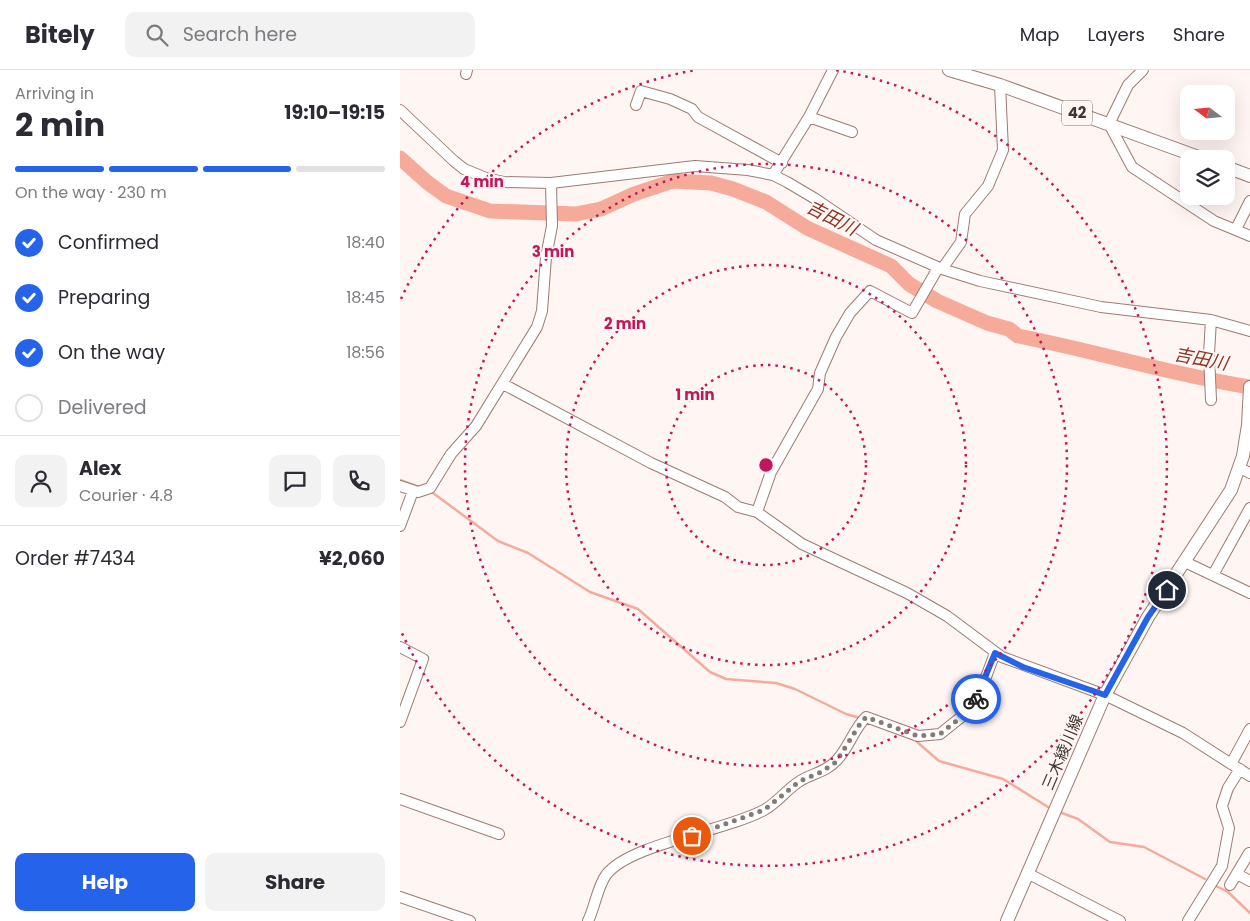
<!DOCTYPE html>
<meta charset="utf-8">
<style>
:root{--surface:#fff;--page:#f2f2f3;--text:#2b2b33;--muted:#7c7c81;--line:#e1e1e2;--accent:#2563eb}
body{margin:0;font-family:Poppins,"Noto Sans JP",sans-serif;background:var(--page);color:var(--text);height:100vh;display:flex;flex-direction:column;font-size:19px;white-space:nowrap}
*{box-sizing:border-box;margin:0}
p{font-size:16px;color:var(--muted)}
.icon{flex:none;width:28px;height:28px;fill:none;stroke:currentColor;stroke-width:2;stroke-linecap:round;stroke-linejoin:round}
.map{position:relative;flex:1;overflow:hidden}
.side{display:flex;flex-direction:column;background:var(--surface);width:400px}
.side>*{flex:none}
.needle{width:32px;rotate:286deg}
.fabs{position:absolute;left:780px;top:15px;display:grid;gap:10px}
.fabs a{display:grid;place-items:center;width:55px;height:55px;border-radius:10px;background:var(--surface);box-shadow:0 5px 20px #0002;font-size:25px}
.pin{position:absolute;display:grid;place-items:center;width:42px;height:42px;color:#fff;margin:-21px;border:2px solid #fff;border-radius:50%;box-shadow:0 1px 5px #0007}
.courier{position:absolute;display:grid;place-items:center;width:50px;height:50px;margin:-25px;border:4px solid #2563eb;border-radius:50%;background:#fff;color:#222;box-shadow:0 1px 6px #0007}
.summary em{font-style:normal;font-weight:700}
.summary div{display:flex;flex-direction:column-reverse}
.summary{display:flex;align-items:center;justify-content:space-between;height:85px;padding:0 15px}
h1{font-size:32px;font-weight:700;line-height:38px}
.bar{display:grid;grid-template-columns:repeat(4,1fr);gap:8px 5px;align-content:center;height:60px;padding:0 15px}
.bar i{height:6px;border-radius:4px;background:var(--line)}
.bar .current{background:var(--accent)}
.bar p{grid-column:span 4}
.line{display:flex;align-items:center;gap:12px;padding:0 15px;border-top:1px solid var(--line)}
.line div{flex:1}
.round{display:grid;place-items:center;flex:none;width:52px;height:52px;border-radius:10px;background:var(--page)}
ol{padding:0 15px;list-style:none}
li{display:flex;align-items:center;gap:15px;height:55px}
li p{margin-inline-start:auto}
li .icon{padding:5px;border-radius:50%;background:var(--accent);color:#fff;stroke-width:4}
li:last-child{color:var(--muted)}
li i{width:28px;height:28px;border:2px solid var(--line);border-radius:50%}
.button{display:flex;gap:10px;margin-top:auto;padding:10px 15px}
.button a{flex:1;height:58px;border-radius:10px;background:var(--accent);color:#fff;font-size:20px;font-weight:700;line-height:58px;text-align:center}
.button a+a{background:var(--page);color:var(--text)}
header{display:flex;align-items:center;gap:30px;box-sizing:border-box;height:70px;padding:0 25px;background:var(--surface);border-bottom:1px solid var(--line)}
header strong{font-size:24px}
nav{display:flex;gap:28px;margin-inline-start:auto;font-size:18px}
.search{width:350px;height:45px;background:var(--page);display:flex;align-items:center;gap:12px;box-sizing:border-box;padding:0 18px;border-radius:10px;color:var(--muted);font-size:19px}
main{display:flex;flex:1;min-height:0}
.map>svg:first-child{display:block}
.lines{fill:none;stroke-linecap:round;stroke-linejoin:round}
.stream{stroke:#f6ab9a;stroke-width:2.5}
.river{stroke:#f6ab9a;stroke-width:15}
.minor-casing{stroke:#9e7a71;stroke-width:12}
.major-casing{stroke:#9e7a71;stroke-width:14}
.minor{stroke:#fff;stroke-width:10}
.major{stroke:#fff;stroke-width:12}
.done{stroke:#867976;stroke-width:5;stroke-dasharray:0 9}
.route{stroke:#2563eb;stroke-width:6}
.ring{fill:none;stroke:#c2185b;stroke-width:2.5;stroke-dasharray:2.5 5}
.labels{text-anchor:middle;stroke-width:4;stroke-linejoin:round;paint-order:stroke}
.shield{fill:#fff6f4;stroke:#7d6f6c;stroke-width:1}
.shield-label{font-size:15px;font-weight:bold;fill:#453532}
.street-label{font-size:16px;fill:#453532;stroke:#fff6f4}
.water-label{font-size:18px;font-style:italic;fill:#8a3421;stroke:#fff6f4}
.centre{fill:#c2185b;stroke:#fff6f4;stroke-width:2.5}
.ring-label{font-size:15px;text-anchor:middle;font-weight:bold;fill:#c2185b;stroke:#fff6f4;stroke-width:4;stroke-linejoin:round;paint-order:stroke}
</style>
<header>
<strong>Bitely</strong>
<div class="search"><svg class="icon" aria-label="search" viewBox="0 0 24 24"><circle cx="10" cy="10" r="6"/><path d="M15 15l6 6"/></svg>Search here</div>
<nav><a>Map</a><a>Layers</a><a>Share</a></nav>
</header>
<main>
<section class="side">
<div class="summary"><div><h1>2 min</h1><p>Arriving in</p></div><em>19:10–19:15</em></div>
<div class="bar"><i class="current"></i><i class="current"></i><i class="current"></i><i></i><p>On the way · 230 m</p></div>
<ol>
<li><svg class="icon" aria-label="check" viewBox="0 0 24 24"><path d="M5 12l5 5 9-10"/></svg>Confirmed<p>18:40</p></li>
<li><svg class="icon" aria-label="check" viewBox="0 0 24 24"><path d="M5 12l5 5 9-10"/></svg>Preparing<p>18:45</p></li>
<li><svg class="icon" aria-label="check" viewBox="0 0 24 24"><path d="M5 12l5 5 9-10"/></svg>On the way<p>18:56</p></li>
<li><i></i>Delivered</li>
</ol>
<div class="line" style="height:90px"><a class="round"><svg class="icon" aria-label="person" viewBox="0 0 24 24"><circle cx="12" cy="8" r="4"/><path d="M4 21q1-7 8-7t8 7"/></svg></a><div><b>Alex</b><p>Courier · 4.8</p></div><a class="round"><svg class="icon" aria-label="chat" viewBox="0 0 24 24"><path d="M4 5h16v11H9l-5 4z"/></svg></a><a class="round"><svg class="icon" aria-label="phone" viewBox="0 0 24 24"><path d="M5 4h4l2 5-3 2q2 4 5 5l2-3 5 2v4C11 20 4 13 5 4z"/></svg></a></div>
<div class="line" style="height:65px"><div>Order #7434</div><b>¥2,060</b></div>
<div class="button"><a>Help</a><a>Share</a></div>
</section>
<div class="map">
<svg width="850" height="851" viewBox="0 0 850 851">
<rect width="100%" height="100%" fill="#fff6f4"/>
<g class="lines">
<path class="stream" d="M 0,410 L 19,417
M 33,423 L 98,471 L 128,483 L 190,522 L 238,539 L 310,602 L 326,609 L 376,613 L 395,619 L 446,644 L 460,648
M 516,671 L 539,691 L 603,709 L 648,737
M 662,743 L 678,749 L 710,772 L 744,777 L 805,809
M 814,815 L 828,822 L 850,843"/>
<path class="river" d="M 0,88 L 28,113 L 46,126 L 90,141 L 176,144 L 201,139 L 234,124 L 273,111 L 311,113 L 333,119 L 366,132 L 407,158 L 491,196 L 509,214 L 537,231 L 587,253 L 609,259 L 618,266 C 696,281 772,305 850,317"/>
<g class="minor-casing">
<path id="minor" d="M 743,0 L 728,15 L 709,54 L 732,97 L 814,151 L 850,166
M 66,4 L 67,0
M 236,35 L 241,21 L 270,29 L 292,39 L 298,47 L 382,93
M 0,40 L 54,91 L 64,99 L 86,108 L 104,112 L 151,113 L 295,96 L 348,100 L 373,105 L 387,112 L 414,128 L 476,170 L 542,199 L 580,211 L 701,237 L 811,250 L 850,261
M 409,47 L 452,62
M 373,105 L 409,47 L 433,0
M 836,159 L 850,131
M 542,199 L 561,172 L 565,144 L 588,116 L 603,80 L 600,15
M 811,250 L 809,284 L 811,330
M 103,314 L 251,393 L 325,427 L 338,437 L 357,442 L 402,474 L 507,523 L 547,546 L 602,587 L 705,625 L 783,663 L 850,706
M 840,398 L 850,403
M 0,416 L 18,422 L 30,418 L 51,384 L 76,356 L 137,257 L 142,241 L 146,187 L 152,156 L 151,113
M 357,442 L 371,402 L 418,319 L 420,303 L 436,267 L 450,243 L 470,221 L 512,243 L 538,198
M 0,456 L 13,421
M 785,492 L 850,523
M 813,505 L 850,438
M 0,577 L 23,589 L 0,652
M 831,694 L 850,659
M 0,729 L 99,764
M 627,803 L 720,851
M 837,804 L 850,811
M 830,815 L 849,783
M 0,827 L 70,851
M 188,851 C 195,837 197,818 206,805 C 229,774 326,761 364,740 C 377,733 387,719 400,711 C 411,704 426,702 436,691 C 449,678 453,660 466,647 L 518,666 L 540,664 L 570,640 L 580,623 L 595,583
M 788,851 L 822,796 L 829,758 L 822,736 L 828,718 L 840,699"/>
</g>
<g class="major-casing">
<path id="major" d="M 549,0 L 600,15 L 804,89
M 826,97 L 850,106
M 607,851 L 705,625 L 748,547 L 831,420 L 843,386 L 848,355 L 850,317"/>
</g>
<use href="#minor" class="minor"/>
<use href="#major" class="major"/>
</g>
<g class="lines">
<path class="done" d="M 292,766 L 364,740 L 400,711 L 421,702 L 436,692 L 460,654 L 466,647 L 518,666 L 540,664 L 570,640 L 576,629"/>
<path class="route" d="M 576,629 L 595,583 L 623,597 L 705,625 L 748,547 L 767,520"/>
</g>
<g class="ring">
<circle cx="366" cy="395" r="100"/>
<circle cx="366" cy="395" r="200"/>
<circle cx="366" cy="395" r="301"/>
<path d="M1 229A401 401 0 0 1 296 0M436 0A401 401 0 1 1 1 561"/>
</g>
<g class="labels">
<rect class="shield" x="662" y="30.5" width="30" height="25" rx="4"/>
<g class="shield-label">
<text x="677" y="48">42</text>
</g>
<g class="street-label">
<text transform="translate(662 682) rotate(-67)" y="6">三木綾川線</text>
</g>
<g class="water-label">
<text transform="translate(432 148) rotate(27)" y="6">吉田川</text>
<text transform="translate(801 289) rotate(11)" y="6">吉田川</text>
</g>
</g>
<circle cx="366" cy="395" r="8" class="centre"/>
<g class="ring-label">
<text x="82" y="117">4 min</text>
<text x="153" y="187">3 min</text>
<text x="225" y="259">2 min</text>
<text x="295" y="330">1 min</text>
</g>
</svg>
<div class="fabs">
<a><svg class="needle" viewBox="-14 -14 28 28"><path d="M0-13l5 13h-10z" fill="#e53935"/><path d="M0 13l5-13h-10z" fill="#7c7c81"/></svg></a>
<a><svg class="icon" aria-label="layers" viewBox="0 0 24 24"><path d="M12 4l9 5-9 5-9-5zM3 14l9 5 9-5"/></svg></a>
</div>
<div class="pin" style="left:292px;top:766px;background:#ea580c"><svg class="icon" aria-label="bag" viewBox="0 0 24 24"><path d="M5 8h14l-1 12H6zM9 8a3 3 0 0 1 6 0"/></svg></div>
<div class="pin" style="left:767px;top:520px;background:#1f2937"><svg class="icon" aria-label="home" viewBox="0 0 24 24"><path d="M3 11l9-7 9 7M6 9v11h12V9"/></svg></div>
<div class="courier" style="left:576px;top:629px"><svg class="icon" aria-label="bike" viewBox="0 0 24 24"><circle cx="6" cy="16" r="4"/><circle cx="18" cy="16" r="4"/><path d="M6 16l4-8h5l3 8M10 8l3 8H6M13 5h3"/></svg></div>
</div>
</main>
